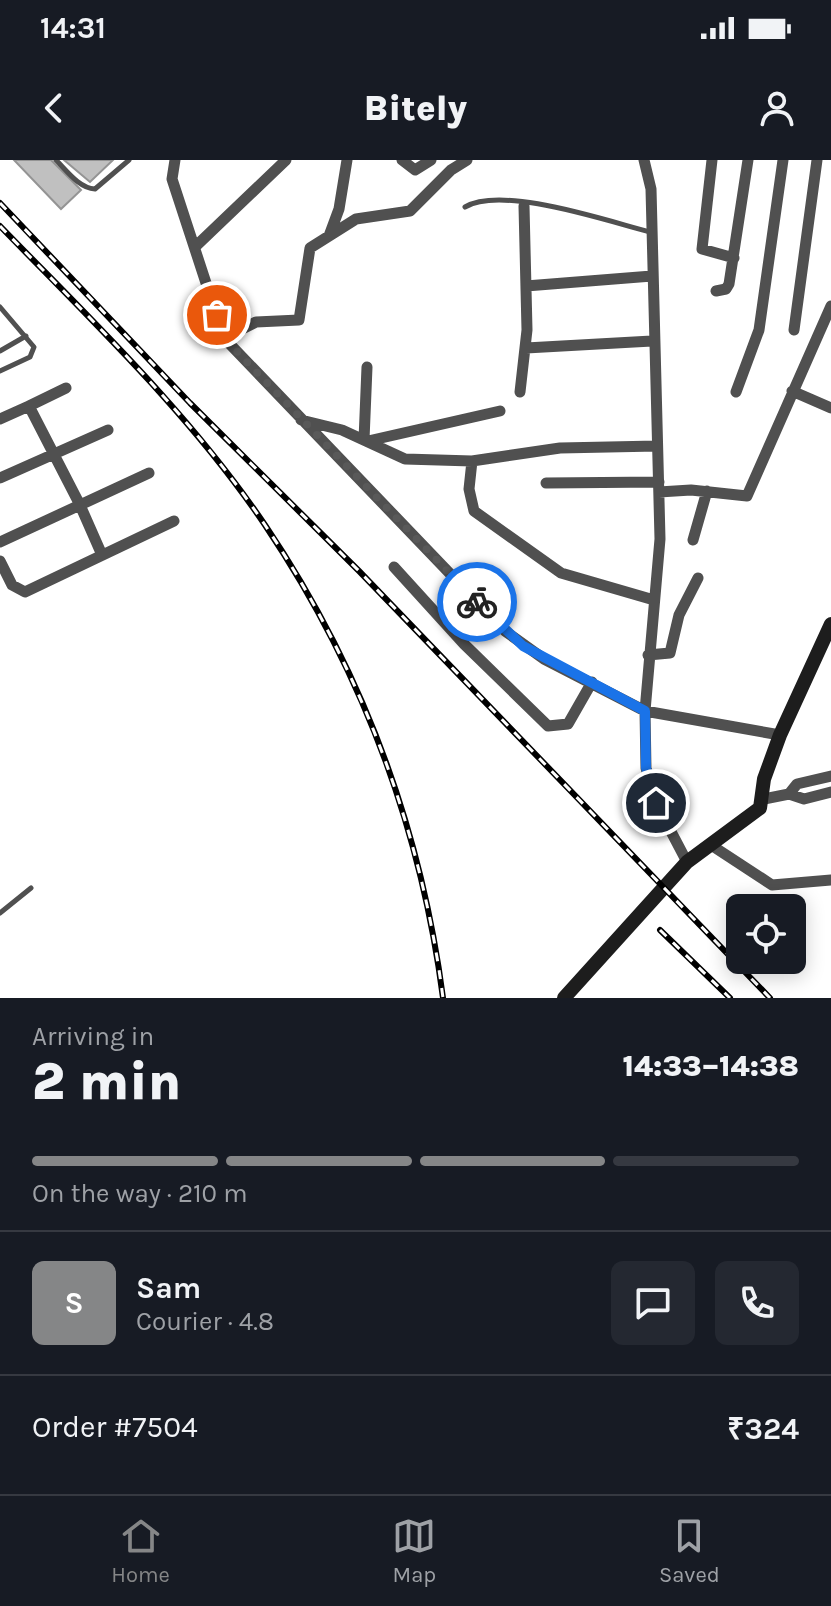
<!DOCTYPE html>
<meta charset="utf-8">
<style>
:root{--surface:#171b24;--page:#242831;--text:#f1f3f6;--muted:#9ea1a6;--line:#363941;--accent:#858687}
body{margin:0;font-family:Karla,sans-serif;background:var(--page);color:var(--text);height:100vh;display:flex;flex-direction:column;font-size:30px;white-space:nowrap}
*{box-sizing:border-box;margin:0}
p{font-size:26px;color:var(--muted)}
.icon{flex:none;width:44px;height:44px;fill:none;stroke:currentColor;stroke-width:2;stroke-linecap:round;stroke-linejoin:round}
.map{position:relative;height:838px;overflow:hidden}
.drawer{display:flex;flex-direction:column;background:var(--surface);flex:1}
.drawer>*{flex:none}
.controls{position:absolute;left:726px;top:734px;display:grid;gap:16px}
.controls a{display:grid;place-items:center;width:80px;height:80px;border-radius:12px;background:var(--surface);box-shadow:0 4px 20px #0003;font-size:40px}
.pin{position:absolute;display:grid;place-items:center;width:68px;height:68px;color:#fff;margin:-34px;border:4px solid #fff;border-radius:50%;box-shadow:0 2px 8px #0007}
.courier{position:absolute;display:grid;place-items:center;width:80px;height:80px;margin:-40px;border:6px solid #1a73e8;border-radius:50%;background:#fff;color:#222;box-shadow:0 2px 10px #0007}
.overview em{font-style:normal;font-weight:800}
.overview div{display:flex;flex-direction:column-reverse}
.overview{display:flex;align-items:center;justify-content:space-between;height:136px;padding:0 32px}
h1{font-size:52px;font-weight:800;line-height:60px}
.bar{display:grid;grid-template-columns:repeat(4,1fr);gap:12px 8px;align-content:center;height:96px;padding:0 32px}
.bar i{height:10px;border-radius:6px;background:var(--line)}
.bar .current{background:var(--accent)}
.bar p{grid-column:span 4}
.line{display:flex;align-items:center;gap:20px;padding:0 32px;border-top:2px solid var(--line)}
.line div{flex:1}
.round{display:grid;place-items:center;flex:none;width:84px;height:84px;border-radius:12px;background:var(--page)}
.status{display:flex;justify-content:space-between;align-items:center;height:56px;padding:0 40px;background:var(--surface);direction:ltr}
.status svg{height:22px;fill:currentColor}
header{display:flex;justify-content:space-between;align-items:center;height:104px;padding:0 32px;background:var(--surface);font-size:36px;font-weight:800}
.tab-bar{display:flex;justify-content:space-around;align-items:center;height:112px;border-top:2px solid var(--line);background:var(--surface);font-size:22px;color:var(--muted)}
.tab-bar a{display:grid;justify-items:center;gap:4px}
.tab-bar .current{color:var(--accent)}
.map>svg:first-child{display:block}
.building{fill:#c0c0c0;stroke:#949494;stroke-width:2}
.lines{fill:none;stroke-linecap:round;stroke-linejoin:round}
.lane{stroke:#505050;stroke-width:5}
.street{stroke:#505050;stroke-width:11}
.secondary{stroke:#1d1d1d;stroke-width:14}
.rail-casing{stroke:#000;stroke-width:6}
.rail{stroke:#fff;stroke-width:3;stroke-dasharray:9;stroke-linecap:butt}
.done{stroke:#595959;stroke-width:8;stroke-dasharray:0 14.4}
.route{stroke:#1a73e8;stroke-width:10}
</style>
<div class="status"><b>14:31</b><svg viewBox="0 0 49 12"><path d="M0 12V9h3v3zM5 12V6h3v6zM10 12V3h3v9zM15 12V0h3v12zM26 1h20v11H26zM47 4h2v5h-2z"/></svg></div>
<header><svg class="icon" aria-label="back" viewBox="0 0 24 24"><path d="M15 5l-7 7 7 7"/></svg>Bitely<svg class="icon" aria-label="person" viewBox="0 0 24 24"><circle cx="12" cy="8" r="4"/><path d="M4 21q1-7 8-7t8 7"/></svg></header>
<div class="map">
<svg width="831" height="838" viewBox="0 0 831 838">
<rect width="100%" height="100%" fill="#fff"/>
<path class="building" d="M 14,0 L 51,0 L 81,30 L 61,49 Z
M 64,0 L 113,0 L 90,22 Z"/>
<g class="lines">
<path class="lane" d="M 56,0 C 67,11 79,28 95,29 L 129,0
M 465,47 C 502,25 607,61 650,72
M 0,147 L 34,187 L 30,197 L 0,211
M 0,191 L 26,176
M 0,753 L 31,728"/>
<path class="street" d="M 175,0 L 172,19 L 224,178 L 505,471 L 544,499 L 645,551 L 780,575
M 402,0 L 415,10 L 431,0
M 644,0 L 651,29 L 660,379 L 645,551 L 646,608 L 656,643 L 687,702
M 712,0 L 702,89 L 734,98
M 329,76 L 339,49 L 347,0
M 196,86 L 286,0
M 526,126 L 652,116
M 716,131 L 726,129 L 729,124 L 748,0
M 794,170 L 817,0
M 224,178 L 256,162 L 299,160 L 310,88 L 356,59 L 410,51 L 451,10 L 467,0
M 526,188 L 652,181
M 792,231 L 831,248
M 520,232 L 527,170 L 524,46
M 736,232 L 759,170 L 783,0
M 29,246 L 66,228
M 0,259 L 29,246 L 80,345 L 149,313
M 301,260 L 342,270 L 405,299 L 472,301 L 469,329 L 474,351 L 561,413 L 654,440
M 364,280 L 367,207
M 368,281 L 500,251
M 472,301 L 560,288 L 657,286
M 0,318 L 108,270
M 546,323 L 659,322
M 659,332 L 691,330 L 747,336 L 831,146
M 693,380 L 707,331
M 0,382 L 80,345 L 102,395
M 0,401 L 12,425 L 25,432 L 174,361
M 394,407 L 464,484 L 548,566 L 568,564 L 592,522
M 648,495 L 670,493 L 679,455 L 698,418
M 789,634 L 797,624 L 831,616
M 764,639 L 789,634 L 804,639 L 831,632
M 711,685 L 772,725 L 831,720"/>
<path class="secondary" d="M 564,838 L 687,702 L 760,648 L 764,619 L 780,575 L 831,464"/>
<g class="rail-casing">
<path id="rail" d="M 0,43 L 190,243 L 359,411 L 770,838
M 0,66 C 92,161 191,255 265,365 C 361,508 421,668 443,838
M 660,770 L 730,838"/>
</g>
<use href="#rail" class="rail"/>
</g>
<g class="lines">
<path class="done" d="M 217,155 L 224,178 L 477,442"/>
<path class="route" d="M 477,442 L 523,486 L 645,551 L 646,608 L 656,643"/>
</g>
</svg>
<div class="controls">
<a><svg class="icon" aria-label="locate" viewBox="0 0 24 24"><circle cx="12" cy="12" r="6"/><path d="M12 2v4M12 18v4M2 12h4M18 12h4"/></svg></a>
</div>
<div class="pin" style="left:217px;top:155px;background:#ea580c"><svg class="icon" aria-label="bag" viewBox="0 0 24 24"><path d="M5 8h14l-1 12H6zM9 8a3 3 0 0 1 6 0"/></svg></div>
<div class="pin" style="left:656px;top:643px;background:#1f2937"><svg class="icon" aria-label="home" viewBox="0 0 24 24"><path d="M3 11l9-7 9 7M6 9v11h12V9"/></svg></div>
<div class="courier" style="left:477px;top:442px"><svg class="icon" aria-label="bike" viewBox="0 0 24 24"><circle cx="6" cy="16" r="4"/><circle cx="18" cy="16" r="4"/><path d="M6 16l4-8h5l3 8M10 8l3 8H6M13 5h3"/></svg></div>
</div>
<section class="drawer">
<div class="overview"><div><h1>2 min</h1><p>Arriving in</p></div><em>14:33–14:38</em></div>
<div class="bar"><i class="current"></i><i class="current"></i><i class="current"></i><i></i><p>On the way · 210 m</p></div>
<div class="line" style="height:144px"><b class="round" style="background:var(--accent);color:#fff">S</b><div><b>Sam</b><p>Courier · 4.8</p></div><a class="round"><svg class="icon" aria-label="chat" viewBox="0 0 24 24"><path d="M4 5h16v11H9l-5 4z"/></svg></a><a class="round"><svg class="icon" aria-label="phone" viewBox="0 0 24 24"><path d="M5 4h4l2 5-3 2q2 4 5 5l2-3 5 2v4C11 20 4 13 5 4z"/></svg></a></div>
<div class="line" style="height:104px"><div>Order #7504</div><b>₹324</b></div>
</section>
<nav class="tab-bar">
<a class="current"><svg class="icon" aria-label="home" viewBox="0 0 24 24"><path d="M3 11l9-7 9 7M6 9v11h12V9"/></svg>Home</a>
<a><svg class="icon" aria-label="map" viewBox="0 0 24 24"><path d="M3 6l6-2 6 2 6-2v14l-6 2-6-2-6 2zM9 4v14M15 6v14"/></svg>Map</a>
<a><svg class="icon" aria-label="saved" viewBox="0 0 24 24"><path d="M7 4h10v16l-5-4-5 4z"/></svg>Saved</a>
</nav>
